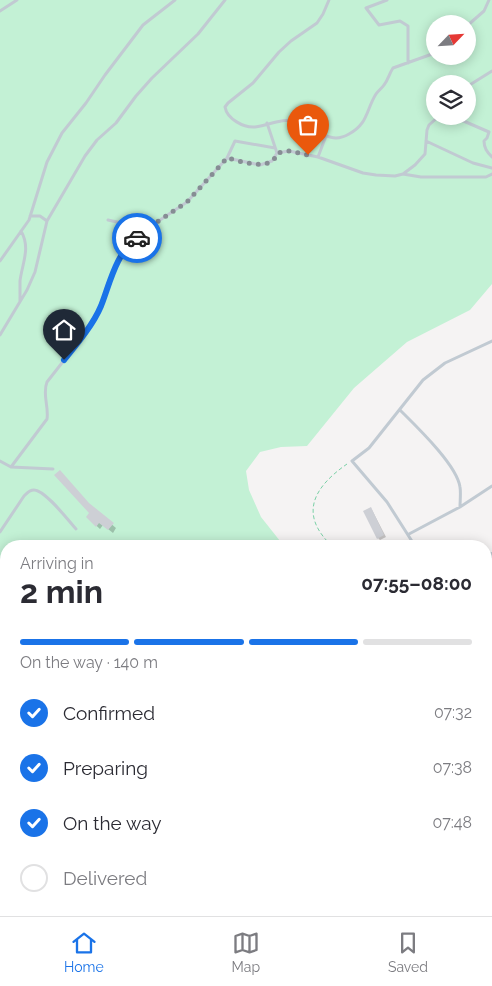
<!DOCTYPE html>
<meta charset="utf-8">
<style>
:root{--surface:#fff;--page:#f2f2f3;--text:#2b2b33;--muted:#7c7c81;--line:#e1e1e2;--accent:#1a73e8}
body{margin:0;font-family:Raleway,sans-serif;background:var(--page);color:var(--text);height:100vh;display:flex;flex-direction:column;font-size:19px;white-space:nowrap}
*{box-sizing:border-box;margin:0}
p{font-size:16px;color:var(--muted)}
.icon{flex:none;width:28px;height:28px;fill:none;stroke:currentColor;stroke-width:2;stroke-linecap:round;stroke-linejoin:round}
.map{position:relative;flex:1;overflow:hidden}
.drawer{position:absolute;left:0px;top:540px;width:492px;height:376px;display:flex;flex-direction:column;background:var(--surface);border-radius:20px 20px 0 0;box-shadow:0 2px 12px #0003}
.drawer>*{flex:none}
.needle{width:32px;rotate:65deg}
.tools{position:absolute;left:426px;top:15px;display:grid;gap:10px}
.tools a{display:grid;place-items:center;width:50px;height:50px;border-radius:50%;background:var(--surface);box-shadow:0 2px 12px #0003;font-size:25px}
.pin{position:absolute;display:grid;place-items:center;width:42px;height:42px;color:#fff;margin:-51px -21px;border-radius:50% 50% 50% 0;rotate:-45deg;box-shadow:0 0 5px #0007}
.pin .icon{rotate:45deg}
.courier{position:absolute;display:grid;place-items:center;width:50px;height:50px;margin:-25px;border:4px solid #1a73e8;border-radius:50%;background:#fff;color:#222;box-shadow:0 1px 6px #0007}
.overview em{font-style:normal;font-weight:700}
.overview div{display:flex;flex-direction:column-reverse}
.overview{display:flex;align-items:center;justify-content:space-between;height:85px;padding:0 20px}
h1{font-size:32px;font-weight:700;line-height:38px}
.bar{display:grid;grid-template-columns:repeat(4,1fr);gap:8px 5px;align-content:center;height:60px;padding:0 20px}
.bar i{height:6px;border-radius:4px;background:var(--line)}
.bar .active{background:var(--accent)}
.bar p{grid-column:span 4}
ol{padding:0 20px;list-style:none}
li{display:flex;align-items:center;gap:15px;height:55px}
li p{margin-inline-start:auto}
li .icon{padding:5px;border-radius:50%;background:var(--accent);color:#fff;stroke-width:4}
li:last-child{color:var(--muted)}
li i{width:28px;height:28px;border:2px solid var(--line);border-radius:50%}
.menu{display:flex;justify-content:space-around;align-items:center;height:70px;border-top:1px solid var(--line);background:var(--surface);font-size:14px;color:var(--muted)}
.menu a{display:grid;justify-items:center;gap:2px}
.menu .active{color:var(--accent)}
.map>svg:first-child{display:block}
.green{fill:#c3f1d5;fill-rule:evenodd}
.shadow{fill:#0003}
.building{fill:#cdcfd5}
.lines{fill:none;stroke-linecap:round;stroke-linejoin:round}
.path{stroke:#7ad0a6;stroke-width:1;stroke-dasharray:4 2.5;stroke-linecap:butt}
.lane{stroke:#c1cad2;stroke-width:3}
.street{stroke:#c1cad2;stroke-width:6}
.secondary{stroke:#c1cbd6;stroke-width:9}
.done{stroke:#868d94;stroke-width:5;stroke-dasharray:0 9}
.route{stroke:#1a73e8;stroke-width:6}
</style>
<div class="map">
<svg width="492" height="916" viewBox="0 0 492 916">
<rect width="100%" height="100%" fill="#f5f3f3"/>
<path class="green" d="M 0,0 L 492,0 L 492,284 L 470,310 L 407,342 L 354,388 L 307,446 L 281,447 L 260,452 L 246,471 L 249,490 L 261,517 L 284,546 L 6,546 L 6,581 L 0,576 ZM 435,24 L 468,24 L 468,56 L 435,56 ZM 435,84 L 468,84 L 468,116 L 435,116 Z
M 389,910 L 421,910 L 423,912 L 420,916 L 396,916 Z"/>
<path class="shadow" d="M 90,506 L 116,528 L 113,533 L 103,525 L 100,529 L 87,517 L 90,513 Z
M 371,508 L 386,537 L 380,540 L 378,538 Z
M 486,660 L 490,665 L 492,663 L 492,711 L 489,708 L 490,692 L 486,691 Z"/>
<path class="building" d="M 60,470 L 89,503 L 114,523 L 108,530 L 99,523 L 96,527 L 86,517 L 89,513 L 54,475 Z
M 371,507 L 384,535 L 377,539 L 363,511 Z
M 390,540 L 392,546 L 380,546 L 379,544 Z
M 486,592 L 491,602 L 486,605 Z
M 491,623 L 492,623 L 492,642 L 488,641 Z
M 489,661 L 492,661 L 492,685 L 489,685 L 489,689 L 486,688 L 486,670 L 488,670 L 489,683 Z
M 489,687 L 492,687 L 492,709 L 487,709 Z
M 492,839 L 492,858 L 486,855 L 486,850 Z
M 489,892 L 492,894 L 492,916 L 485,916 L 477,910 L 486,910 L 486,896 Z
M 179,910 L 216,910 L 223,916 L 180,916 Z"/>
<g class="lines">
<path class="path" d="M 332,546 C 298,514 314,487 347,464"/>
<path class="lane" d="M 329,0 L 323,14 L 317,23 L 291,41 L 279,52 L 253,83 L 228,103 L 225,107 C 227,119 244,128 255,127 C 271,125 280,118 297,121 C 316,124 327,147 349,134 C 368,124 366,110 376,94 C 378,91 382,88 384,85 C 388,80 389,74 393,68 L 435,53
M 387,0 L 366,8 L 379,25 L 400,21 L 408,26 L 408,63
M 0,11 L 17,0
M 468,25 L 484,11 L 489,0
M 468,86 L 492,71
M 439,116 L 429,125 L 427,130 L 425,154 L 415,165 L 403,174 L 421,177 L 486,177 L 492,174
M 452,116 L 489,132 L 487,138 L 484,141 C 484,148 487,152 492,157
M 267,123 L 277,153 L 289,151 L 318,157 L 363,173 L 376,175 L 395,176 L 403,174
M 426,141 L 473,163 L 492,168
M 318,157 L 326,136
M 227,158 L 235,141 L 275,148
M 30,216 L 40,216 L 47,221
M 108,220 C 112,221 118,222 121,223 C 128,227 125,237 133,241
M 0,261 L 29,220 L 47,162 L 62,133 L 86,103 L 105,75 L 143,25 L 175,0
M 20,301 C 20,294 20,288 20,281 C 22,264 31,248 21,231
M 0,335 L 27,290 L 35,272 L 47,221 L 85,156 L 97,140 L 116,123 L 136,96 L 152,78 L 198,34 L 225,0
M 400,410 C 416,426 457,465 460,487 C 461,493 460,501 460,507
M 0,461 L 11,467 L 53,469
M 11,467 L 47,419 C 49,406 42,394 47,382 L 76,345 L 101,307 L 107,285 L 126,249 L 133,241 L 157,222 L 187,202 L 227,158 L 260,165 L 272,161 L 277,153
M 0,532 L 24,496 C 27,493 29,490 34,490 C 45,490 68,520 76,529
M 409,534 L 460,507 L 492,486
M 415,546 L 387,502 L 352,461 L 369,448 L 423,380 L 445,363 L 492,341
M 0,628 L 6,622
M 0,680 L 6,674
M 0,709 L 6,704
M 0,740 L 6,734
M 0,747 L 6,754
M 0,768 L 6,763
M 0,806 L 6,814
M 0,848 L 6,842
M 139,910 L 143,916
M 170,910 L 173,916
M 222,910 L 225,916"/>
<path class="street" d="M 488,555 L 492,555
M 486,650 L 492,650
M 486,833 L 492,821
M 427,910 L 434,916
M 315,916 L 323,910
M 336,916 L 344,910"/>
<path class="secondary" d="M 0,582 L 6,587
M 0,595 L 6,600
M 284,910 L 288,916
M 298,910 L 302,916"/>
</g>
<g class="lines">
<path class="done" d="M 137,238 L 157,222 L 187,202 L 227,158 C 241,161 272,173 277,153 L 289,151 L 308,155"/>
<path class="route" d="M 64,360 C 77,344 93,325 101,306 C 110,283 116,253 137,238"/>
</g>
</svg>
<div class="tools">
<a><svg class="needle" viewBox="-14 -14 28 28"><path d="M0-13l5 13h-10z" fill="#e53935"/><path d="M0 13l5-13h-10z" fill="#7c7c81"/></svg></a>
<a><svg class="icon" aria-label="layers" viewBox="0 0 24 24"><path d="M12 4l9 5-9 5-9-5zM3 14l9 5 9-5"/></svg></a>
</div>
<div class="pin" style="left:308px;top:155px;background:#ea580c"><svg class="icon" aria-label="bag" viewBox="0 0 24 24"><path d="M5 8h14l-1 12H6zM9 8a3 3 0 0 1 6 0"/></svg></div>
<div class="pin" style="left:64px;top:360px;background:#1f2937"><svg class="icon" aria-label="home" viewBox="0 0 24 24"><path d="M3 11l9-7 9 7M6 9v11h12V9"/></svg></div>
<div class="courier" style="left:137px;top:238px"><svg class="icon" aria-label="car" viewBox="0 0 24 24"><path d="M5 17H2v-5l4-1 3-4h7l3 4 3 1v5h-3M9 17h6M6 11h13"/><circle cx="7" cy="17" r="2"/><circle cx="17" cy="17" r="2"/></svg></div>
<section class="drawer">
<div class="overview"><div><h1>2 min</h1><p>Arriving in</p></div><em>07:55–08:00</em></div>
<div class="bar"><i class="active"></i><i class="active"></i><i class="active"></i><i></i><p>On the way · 140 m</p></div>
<ol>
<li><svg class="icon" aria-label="check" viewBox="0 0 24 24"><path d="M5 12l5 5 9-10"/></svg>Confirmed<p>07:32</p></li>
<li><svg class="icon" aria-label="check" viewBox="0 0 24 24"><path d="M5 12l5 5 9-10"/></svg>Preparing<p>07:38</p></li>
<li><svg class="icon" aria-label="check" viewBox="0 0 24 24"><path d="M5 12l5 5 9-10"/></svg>On the way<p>07:48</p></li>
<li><i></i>Delivered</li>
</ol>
</section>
</div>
<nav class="menu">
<a class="active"><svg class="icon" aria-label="home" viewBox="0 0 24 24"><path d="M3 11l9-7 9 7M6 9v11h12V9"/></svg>Home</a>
<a><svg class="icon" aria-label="map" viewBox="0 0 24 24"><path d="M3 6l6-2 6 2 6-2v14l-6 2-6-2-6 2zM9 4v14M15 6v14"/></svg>Map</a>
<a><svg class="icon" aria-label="saved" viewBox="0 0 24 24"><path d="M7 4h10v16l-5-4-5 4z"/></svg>Saved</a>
</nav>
